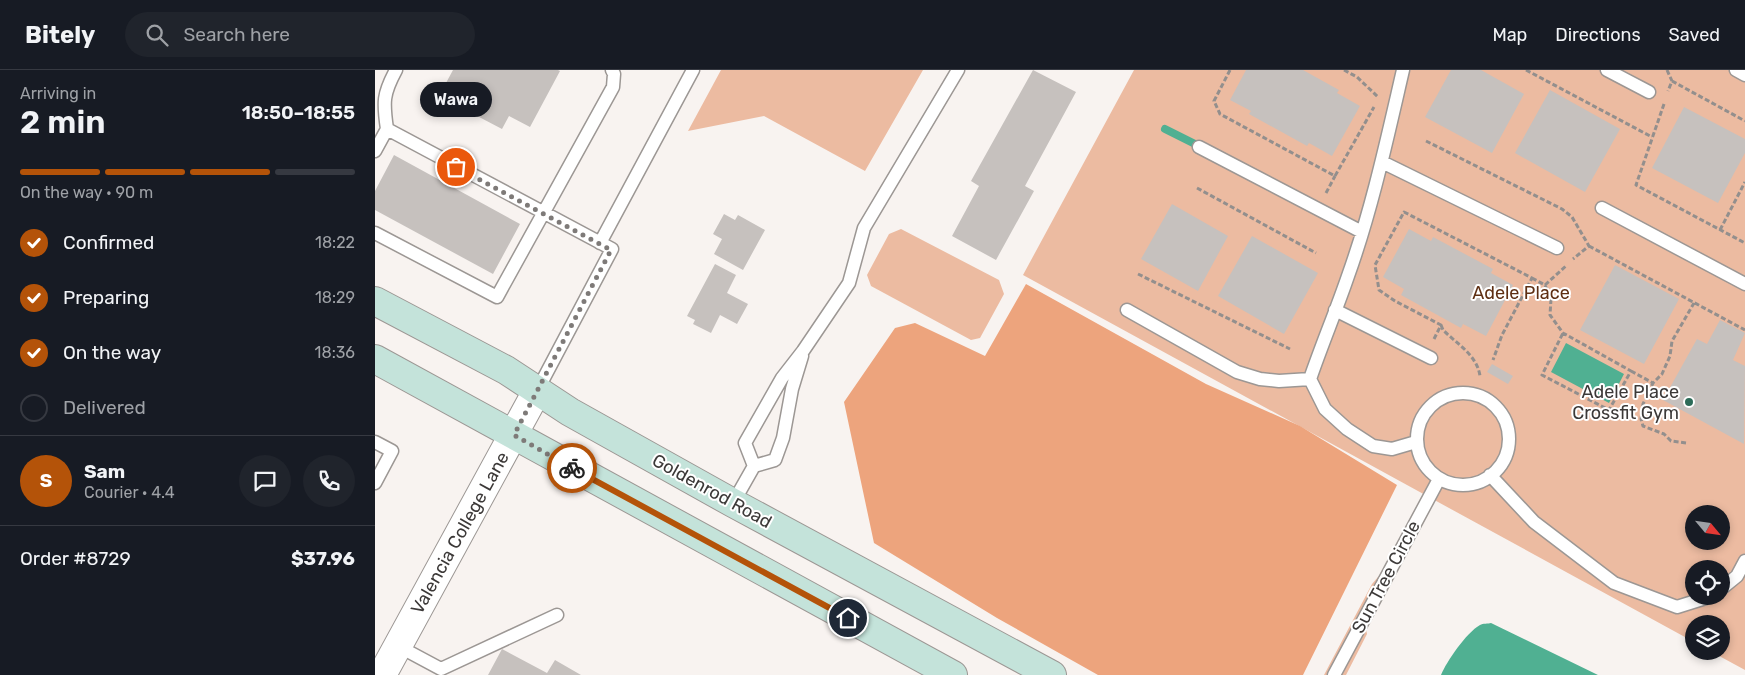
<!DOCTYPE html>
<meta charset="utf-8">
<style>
:root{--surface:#171b24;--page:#20242c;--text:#f1f3f6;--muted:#9ea1a6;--line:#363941;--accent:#b45309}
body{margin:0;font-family:Rubik,sans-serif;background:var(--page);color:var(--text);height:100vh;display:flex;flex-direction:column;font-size:19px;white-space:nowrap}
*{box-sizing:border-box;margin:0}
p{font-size:16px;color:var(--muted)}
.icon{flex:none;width:28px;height:28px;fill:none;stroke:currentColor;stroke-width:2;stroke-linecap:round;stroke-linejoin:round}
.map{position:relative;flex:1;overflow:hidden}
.sheet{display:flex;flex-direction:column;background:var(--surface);width:375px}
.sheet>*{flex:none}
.needle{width:32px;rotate:119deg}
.fabs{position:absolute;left:1310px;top:435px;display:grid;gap:10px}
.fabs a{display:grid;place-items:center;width:45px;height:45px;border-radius:50%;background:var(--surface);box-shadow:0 2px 8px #0003;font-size:25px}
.pin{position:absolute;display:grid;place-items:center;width:42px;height:42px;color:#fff;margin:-21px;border:2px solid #fff;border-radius:50%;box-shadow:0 1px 5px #0007}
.courier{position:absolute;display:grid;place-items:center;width:50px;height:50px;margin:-25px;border:4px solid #b45309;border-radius:50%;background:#fff;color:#222;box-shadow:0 1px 6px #0007}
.bubble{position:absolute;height:35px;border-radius:18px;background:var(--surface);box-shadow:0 2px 8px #0003;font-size:16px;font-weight:600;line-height:35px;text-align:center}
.summary em{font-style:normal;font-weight:600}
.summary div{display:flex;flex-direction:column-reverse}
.summary{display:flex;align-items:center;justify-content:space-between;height:85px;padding:0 20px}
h1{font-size:32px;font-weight:600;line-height:38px}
.bar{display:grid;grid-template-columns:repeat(4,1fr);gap:8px 5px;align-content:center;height:60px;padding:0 20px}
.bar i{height:6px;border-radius:4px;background:var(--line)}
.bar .on{background:var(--accent)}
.bar p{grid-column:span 4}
.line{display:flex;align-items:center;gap:12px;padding:0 20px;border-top:1px solid var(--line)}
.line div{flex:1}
.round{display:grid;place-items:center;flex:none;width:52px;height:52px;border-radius:26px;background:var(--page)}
ol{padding:0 20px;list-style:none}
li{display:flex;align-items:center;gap:15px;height:55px}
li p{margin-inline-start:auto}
li .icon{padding:5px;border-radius:50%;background:var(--accent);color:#fff;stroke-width:4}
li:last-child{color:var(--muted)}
li i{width:28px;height:28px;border:2px solid var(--line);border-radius:50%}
header{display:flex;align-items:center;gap:30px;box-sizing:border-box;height:70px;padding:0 25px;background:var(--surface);border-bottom:1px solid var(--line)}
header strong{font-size:24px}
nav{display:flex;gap:28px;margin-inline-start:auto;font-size:18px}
.search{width:350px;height:45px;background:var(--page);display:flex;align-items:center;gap:12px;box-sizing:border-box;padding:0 18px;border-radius:28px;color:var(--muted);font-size:19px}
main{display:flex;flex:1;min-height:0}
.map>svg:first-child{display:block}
.green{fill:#ecbba1;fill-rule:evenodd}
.forest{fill:#eda47d}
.water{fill:#50b092}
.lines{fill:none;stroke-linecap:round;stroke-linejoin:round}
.stream{stroke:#50b092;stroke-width:8}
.building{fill:#c6c1be}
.service-casing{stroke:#9c9794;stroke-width:15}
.tertiary-casing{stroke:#9c9794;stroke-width:30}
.secondary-casing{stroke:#9c9794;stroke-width:30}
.path{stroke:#938f8d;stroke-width:3;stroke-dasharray:5 2.5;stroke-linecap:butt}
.service{stroke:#fff;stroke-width:12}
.tertiary{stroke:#fff;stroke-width:28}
.secondary{stroke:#c4e3da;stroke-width:28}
.done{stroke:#7e7a78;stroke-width:5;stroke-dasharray:0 9}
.route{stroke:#b45309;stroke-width:6}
.poi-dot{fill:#2c6b58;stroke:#fff;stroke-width:2}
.labels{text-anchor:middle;stroke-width:4;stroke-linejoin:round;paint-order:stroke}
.park-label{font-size:18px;fill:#5e2f13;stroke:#fff}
.poi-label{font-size:18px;fill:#3c3938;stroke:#fff;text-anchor:end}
.street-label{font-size:18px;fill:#3c3938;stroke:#fff}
</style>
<header>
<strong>Bitely</strong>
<div class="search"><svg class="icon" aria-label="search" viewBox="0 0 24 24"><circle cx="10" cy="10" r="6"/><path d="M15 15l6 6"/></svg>Search here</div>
<nav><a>Map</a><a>Directions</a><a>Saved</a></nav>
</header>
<main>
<section class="sheet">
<div class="summary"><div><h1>2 min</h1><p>Arriving in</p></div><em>18:50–18:55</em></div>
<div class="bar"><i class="on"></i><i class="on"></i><i class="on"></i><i></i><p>On the way · 90 m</p></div>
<ol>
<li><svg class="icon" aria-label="check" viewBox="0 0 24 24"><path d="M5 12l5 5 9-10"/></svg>Confirmed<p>18:22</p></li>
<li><svg class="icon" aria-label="check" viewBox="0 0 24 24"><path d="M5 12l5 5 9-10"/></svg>Preparing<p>18:29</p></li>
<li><svg class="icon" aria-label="check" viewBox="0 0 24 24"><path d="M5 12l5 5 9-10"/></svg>On the way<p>18:36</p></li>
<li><i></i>Delivered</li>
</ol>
<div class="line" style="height:90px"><b class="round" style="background:var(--accent);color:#fff">S</b><div><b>Sam</b><p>Courier · 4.4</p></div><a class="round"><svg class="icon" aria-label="chat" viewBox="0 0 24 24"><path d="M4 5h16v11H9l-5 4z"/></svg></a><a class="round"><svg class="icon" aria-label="phone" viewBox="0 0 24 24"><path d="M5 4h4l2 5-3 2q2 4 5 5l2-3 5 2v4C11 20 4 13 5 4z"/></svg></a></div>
<div class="line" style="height:65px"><div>Order #8729</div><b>$37.96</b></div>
</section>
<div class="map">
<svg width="1370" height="605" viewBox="0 0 1370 605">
<rect width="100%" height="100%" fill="#f8f3f0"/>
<path class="green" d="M 346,0 L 548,0 L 490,101 L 389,46 L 313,61 Z
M 759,0 L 1370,0 L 1370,600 L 1335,581 L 1346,581 L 1346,554 L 1319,554 L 1319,572 L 648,205 ZM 1319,444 L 1346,444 L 1346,471 L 1319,471 ZM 1319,499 L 1346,499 L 1346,526 L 1319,526 Z
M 526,159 L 624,210 L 629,224 L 605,268 L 596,270 L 496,216 L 492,205 L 514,164 Z
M 1003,507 L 1010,510 L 990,554 L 992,564 L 971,605 L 949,605 L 997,514 Z"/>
<path class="forest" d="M 651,214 L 831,314 L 925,356 L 1022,415 L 928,605 L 723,605 L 622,548 L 499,473 L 469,332 L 520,258 L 540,253 L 610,286 Z"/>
<path class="water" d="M 1191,273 L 1249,304 L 1234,333 L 1176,302 Z
M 1116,553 L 1223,605 L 1066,605 C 1072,591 1091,563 1105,555 C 1108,553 1113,554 1116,553 Z"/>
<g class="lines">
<path class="stream" d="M 790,59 L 820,74"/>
</g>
<path class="building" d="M 78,0 L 183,0 L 185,1 L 155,57 L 134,46 L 127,59 L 64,26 Z
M 658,0 L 701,22 L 650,116 L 659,121 L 621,190 L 577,166 L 604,116 L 596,111 Z
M 871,0 L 928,0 L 964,20 L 962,23 L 985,36 L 957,86 L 934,73 L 932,76 L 874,44 L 876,41 L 855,30 Z
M 1076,0 L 1106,0 L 1149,24 L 1117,83 L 1050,47 Z
M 1175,20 L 1245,59 L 1210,122 L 1140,83 Z
M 1309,37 L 1370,69 L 1370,83 L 1343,133 L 1277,98 Z
M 19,85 L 145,154 L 118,204 L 0,140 L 0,121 Z
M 797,134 L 853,166 L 823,221 L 766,189 Z
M 349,144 L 360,150 L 363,145 L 390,160 L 368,200 L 339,184 L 347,169 L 338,164 Z
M 1034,159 L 1056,171 L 1058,167 L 1118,199 L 1116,203 L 1138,215 L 1111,266 L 1088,254 L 1086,258 L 1026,225 L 1029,219 L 1008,207 Z
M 877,166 L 943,203 L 909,264 L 843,226 Z
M 340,194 L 361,205 L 352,223 L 373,234 L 362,254 L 345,245 L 336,263 L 318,254 L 320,250 L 312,246 Z
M 1240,195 L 1304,229 L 1269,294 L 1205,260 Z
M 1345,250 L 1370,263 L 1358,290 L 1370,296 L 1369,374 L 1288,330 L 1322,269 L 1332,274 Z
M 1117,294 L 1138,306 L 1133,314 L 1112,302 Z
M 127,579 L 172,603 L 180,590 L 206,605 L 113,605 Z"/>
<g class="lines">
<g class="service-casing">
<path id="service" d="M 21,0 C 8,24 8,32 12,59 L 237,179 L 162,321
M 1028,0 C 1012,69 997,139 973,206 C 961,241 947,274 935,309 L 950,339 L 972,359 L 998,376 L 1017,379 L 1041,372
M 1232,0 L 1274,22
M 1361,0 L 1370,5
M 824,77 L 987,162
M 0,81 L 12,59
M 1007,92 L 1182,178
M 1227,138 L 1370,214
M 0,163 L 122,227 L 238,17 L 239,4 L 237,0
M 225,173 L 318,0
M 752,240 L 862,302 L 885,309 L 904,311 L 935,309
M 960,240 L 1056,288
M1042 369a46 46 0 1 1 92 0a46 46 0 1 1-92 0Z
M 0,372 L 17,381 L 0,413
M 379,396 L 370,373 L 407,308 L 428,281 L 474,213 L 489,158 L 583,0
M 1115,405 L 1159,452 L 1239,513 L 1302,537 L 1337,526
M 358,433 L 379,396 L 400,390 L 408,368 L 417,319 L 427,286
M 1346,519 L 1362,506 L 1370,491
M 23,576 L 66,599 L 182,545
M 959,605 L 1064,409"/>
</g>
<g class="tertiary-casing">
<path id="tertiary" d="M 7,605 L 162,321"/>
</g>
<g class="secondary-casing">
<path id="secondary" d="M 0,231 L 131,300 L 195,342 L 358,433 L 677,605
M 0,289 L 578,605"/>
</g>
<path class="path" d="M 855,0 L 839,31 L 845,44 L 960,106 L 999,37
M 969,0 L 982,7 L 1003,27
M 1151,0 L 1277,67
M 1292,0 L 1297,11 L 1293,21
M 1297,11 L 1370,51
M 1289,34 L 1261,115 L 1370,173
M 1051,71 L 1187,139 L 1197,147 L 1214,176 L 1198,189
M 822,118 L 941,183
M 951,123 L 960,106
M 1345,160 L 1370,112
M 1214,176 L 1370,260
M 763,204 L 915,279
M 1157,208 L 1170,215 L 1176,229 L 1175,245 L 1188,263 L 1256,301 L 1234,340 L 1167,305 L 1188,263
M 1170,215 L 1192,195
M 1066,255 L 1068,260 C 1082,274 1102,285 1105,306
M 1059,269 L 1066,255 L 1020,231 L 1004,220 L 1000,195 L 1029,142 L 1157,208 L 1127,265 L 1118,290
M 1256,301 L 1278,313
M 1311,373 L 1296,371 L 1289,364 L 1268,356 L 1266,349 L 1268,334 L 1278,313 L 1287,304 L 1295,286 L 1297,271 L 1319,233"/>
<use href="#service" class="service"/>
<use href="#tertiary" class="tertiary"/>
<use href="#secondary" class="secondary"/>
</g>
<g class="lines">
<path class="done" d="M 81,97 L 236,180 L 139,365 L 197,398"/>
<path class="route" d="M 197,398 L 473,548"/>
</g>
<circle class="poi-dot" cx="1314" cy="332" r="5"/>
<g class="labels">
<g class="park-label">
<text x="1146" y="229">Adele Place</text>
</g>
<g class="poi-label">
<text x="1304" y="328">Adele Place<tspan x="1304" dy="21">Crossfit Gym</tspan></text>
</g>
<g class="street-label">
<text transform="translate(337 421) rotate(29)" y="6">Goldenrod Road</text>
<text transform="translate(85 463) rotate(-61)" y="6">Valencia College Lane</text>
<text transform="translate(1011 507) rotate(-62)" y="6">Sun Tree Circle</text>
</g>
</g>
</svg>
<div class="fabs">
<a><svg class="needle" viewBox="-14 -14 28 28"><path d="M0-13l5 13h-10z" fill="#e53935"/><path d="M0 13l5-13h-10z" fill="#9ea1a6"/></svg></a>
<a><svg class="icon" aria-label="locate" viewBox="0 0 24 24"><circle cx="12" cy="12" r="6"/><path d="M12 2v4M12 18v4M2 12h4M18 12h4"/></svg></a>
<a><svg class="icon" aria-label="layers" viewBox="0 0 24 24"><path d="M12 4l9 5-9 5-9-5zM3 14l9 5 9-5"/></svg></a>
</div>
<div class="pin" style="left:81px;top:97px;background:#ea580c"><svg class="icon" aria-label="bag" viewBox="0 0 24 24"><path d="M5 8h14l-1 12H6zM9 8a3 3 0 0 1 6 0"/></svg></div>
<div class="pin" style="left:473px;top:548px;background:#1f2937"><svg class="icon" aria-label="home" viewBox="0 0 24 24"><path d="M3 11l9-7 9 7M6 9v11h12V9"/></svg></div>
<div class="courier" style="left:197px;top:398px"><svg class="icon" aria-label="bike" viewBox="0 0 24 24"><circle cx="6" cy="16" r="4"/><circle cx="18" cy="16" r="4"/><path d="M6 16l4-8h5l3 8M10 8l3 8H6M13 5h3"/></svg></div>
<div class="bubble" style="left:45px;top:12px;width:72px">Wawa</div>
</div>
</main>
